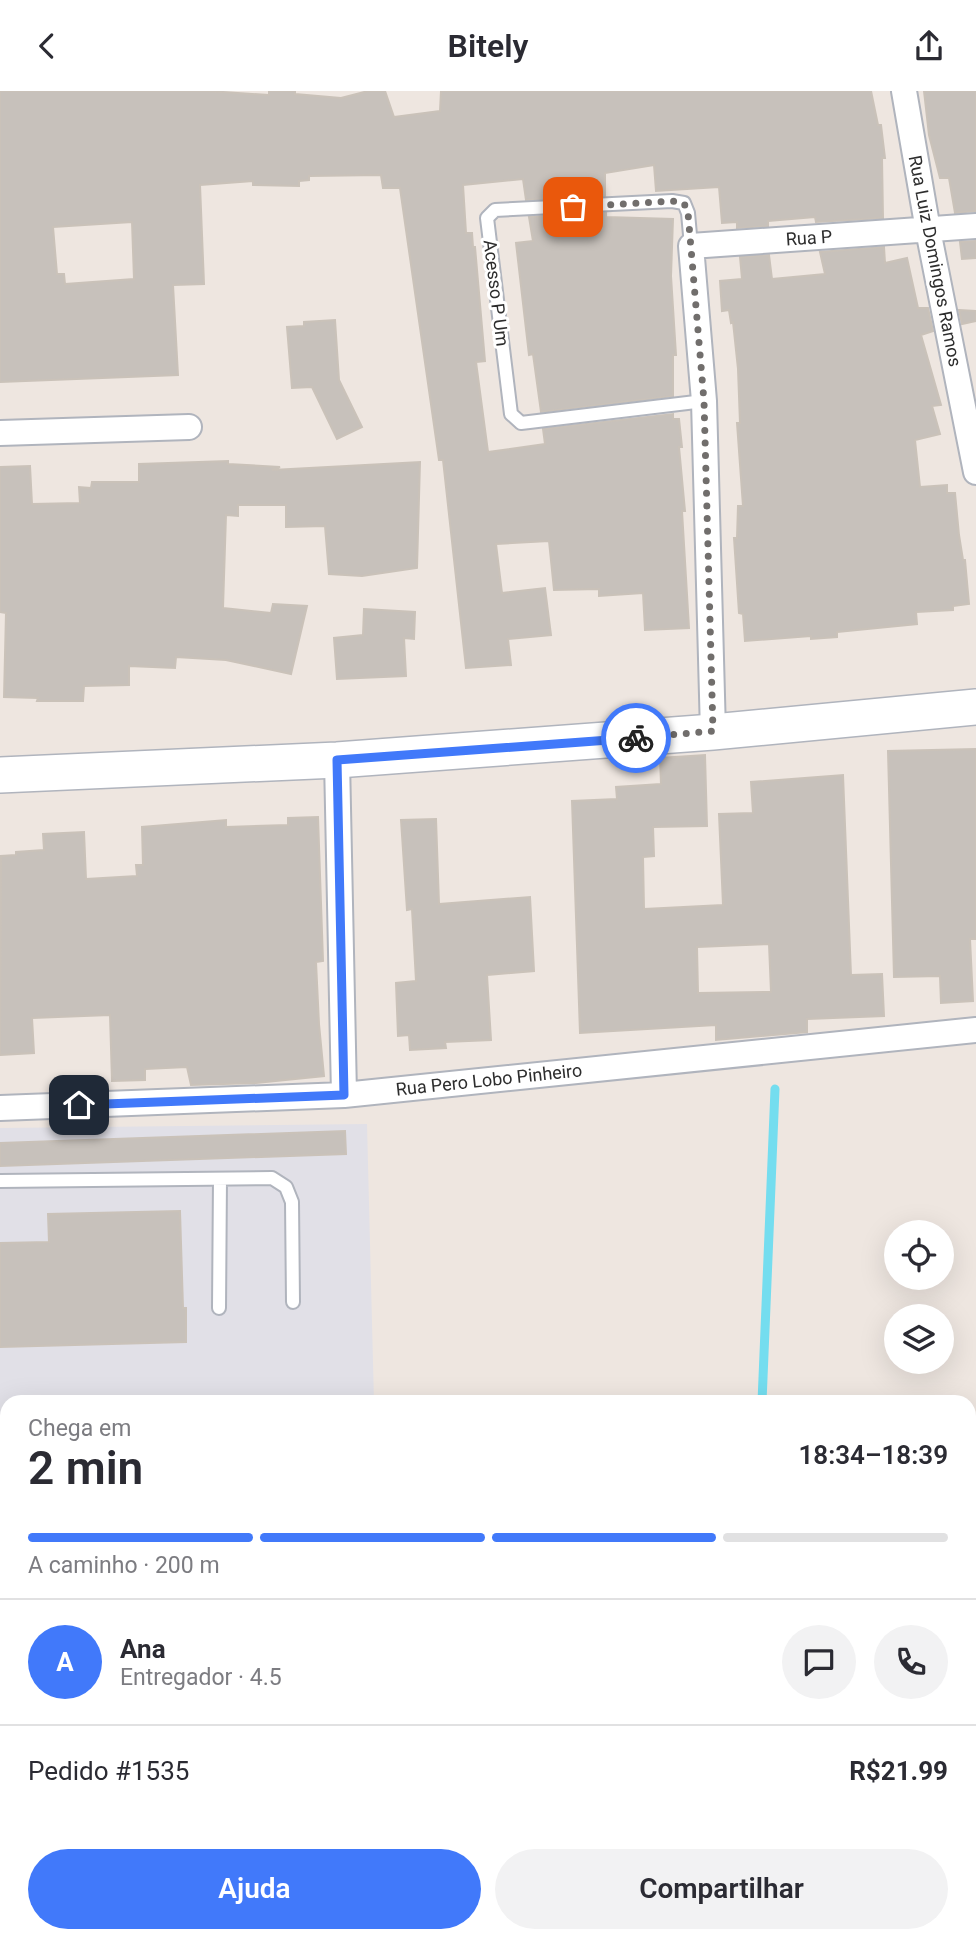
<!DOCTYPE html>
<html lang="pt">
<meta charset="utf-8">
<style>
:root{--surface:#fff;--page:#f2f2f3;--text:#2b2b33;--muted:#7c7c81;--line:#e1e1e2;--accent:#4179fa}
body{margin:0;font-family:Roboto,sans-serif;background:var(--page);color:var(--text);height:100vh;display:flex;flex-direction:column;font-size:26px;white-space:nowrap}
*{box-sizing:border-box;margin:0}
p{font-size:23px;color:var(--muted)}
.icon{flex:none;width:38px;height:38px;fill:none;stroke:currentColor;stroke-width:2;stroke-linecap:round;stroke-linejoin:round}
.map{position:relative;flex:1;overflow:hidden}
.panel{position:absolute;left:0px;top:1304px;width:976px;height:548px;display:flex;flex-direction:column;background:var(--surface);border-radius:21px 21px 0 0;box-shadow:0 7px 28px #0002}
.panel>*{flex:none}
.controls{position:absolute;left:884px;top:1129px;display:grid;gap:14px}
.controls a{display:grid;place-items:center;width:70px;height:70px;border-radius:50%;background:var(--surface);box-shadow:0 7px 28px #0002;font-size:35px}
.pin{position:absolute;display:grid;place-items:center;width:60px;height:60px;color:#fff;margin:-30px;border-radius:14px;box-shadow:0 4px 10px #0006}
.courier{position:absolute;display:grid;place-items:center;width:70px;height:70px;margin:-35px;border:5px solid #4179fa;border-radius:50%;background:#fff;color:#222;box-shadow:0 2px 9px #0007}
.head em{font-style:normal;font-weight:600}
.head div{display:flex;flex-direction:column-reverse}
.head{display:flex;align-items:center;justify-content:space-between;height:119px;padding:0 28px}
h1{font-size:46px;font-weight:600;line-height:52px}
.bar{display:grid;grid-template-columns:repeat(4,1fr);gap:10px 7px;align-content:center;height:84px;padding:0 28px}
.bar i{height:9px;border-radius:5px;background:var(--line)}
.bar .active{background:var(--accent)}
.bar p{grid-column:span 4}
.line{display:flex;align-items:center;gap:18px;padding:0 28px;border-top:2px solid var(--line)}
.line div{flex:1}
.round{display:grid;place-items:center;flex:none;width:74px;height:74px;border-radius:37px;background:var(--page)}
.primary-button{display:flex;gap:14px;margin-top:auto;padding:14px 28px}
.primary-button a{flex:1;height:80px;border-radius:42px;background:var(--accent);color:#fff;font-size:28px;font-weight:600;line-height:80px;text-align:center}
.primary-button a+a{background:var(--page);color:var(--text)}
header{display:flex;justify-content:space-between;align-items:center;height:91px;padding:0 28px;background:var(--surface);font-size:32px;font-weight:600}
.map>svg:first-child{display:block}
.industrial{fill:#e1e0e7}
.lines{fill:none;stroke-linecap:round;stroke-linejoin:round}
.stream{stroke:#74ddef;stroke-width:9}
.building{fill:#c7c1bb;stroke:#cac2b9;stroke-width:2;fill-rule:evenodd}
.service-casing{stroke:#b0b4bd;stroke-width:16}
.minor-casing{stroke:#b0b4bd;stroke-width:28}
.secondary-casing{stroke:#b0b4bd;stroke-width:38}
.service{stroke:#fff;stroke-width:12}
.minor{stroke:#fff;stroke-width:24}
.secondary{stroke:#fff;stroke-width:35}
.done{stroke:#716e6c;stroke-width:7;stroke-dasharray:0 12.6}
.route{stroke:#4179fa;stroke-width:9}
.labels{text-anchor:middle;stroke-width:6;stroke-linejoin:round;paint-order:stroke}
.street-label{font-size:18px;fill:#2d2d2d;stroke:#fff}
</style>
<header><svg class="icon" aria-label="back" viewBox="0 0 24 24"><path d="M15 5l-7 7 7 7"/></svg>Bitely<svg class="icon" aria-label="share" viewBox="0 0 24 24"><path d="M12 15V3M7 8l5-5 5 5M5 13v7h14v-7"/></svg></header>
<div class="map">
<svg width="976" height="1851" viewBox="0 0 976 1851">
<rect width="100%" height="100%" fill="#eee6e0"/>
<path class="industrial" d="M 367,1033 L 374,1311 L 7,1311 L 7,1844 L 386,1844 L 386,1851 L 0,1851 L 0,1037 Z"/>
<g class="lines">
<path class="stream" d="M 762,1311 L 775,998"/>
</g>
<path class="building" d="M 0,0 L 208,0 L 269,4 L 269,0 L 295,0 L 295,3 L 341,7 L 368,0 L 385,0 L 394,26 L 440,20 L 441,0 L 871,0 L 878,34 L 881,34 L 885,67 L 882,67 L 883,127 L 816,131 L 815,126 L 768,130 L 768,135 L 737,137 L 737,131 L 722,132 L 719,96 L 656,100 L 654,74 L 605,82 L 605,105 L 526,109 L 523,88 L 463,94 L 466,142 L 472,142 L 473,156 L 475,156 L 485,270 L 476,271 L 488,361 L 545,353 L 543,338 L 673,323 L 673,328 L 679,328 L 682,356 L 679,356 L 685,420 L 682,420 L 689,537 L 645,539 L 643,502 L 599,505 L 599,498 L 554,499 L 549,450 L 496,453 L 502,502 L 545,497 L 551,544 L 508,548 L 511,574 L 466,577 L 443,369 L 439,369 L 400,97 L 383,97 L 381,84 L 309,85 L 309,89 L 299,90 L 299,95 L 253,94 L 253,90 L 200,94 L 204,193 L 173,194 L 178,284 L 0,291 ZM 132,131 L 134,188 L 65,193 L 64,183 L 57,183 L 53,136 Z
M 924,0 L 976,0 L 976,120 L 955,122 L 949,87 L 940,87 L 929,44 Z
M 606,122 L 606,126 L 673,128 L 671,185 L 676,264 L 673,264 L 673,305 L 541,321 L 533,263 L 529,264 L 516,152 L 533,150 L 529,126 Z
M 976,150 L 976,167 L 962,168 L 960,151 Z
M 884,156 L 885,172 L 907,167 L 918,217 L 928,217 L 933,240 L 921,244 L 941,314 L 932,315 L 940,343 L 915,349 L 920,396 L 947,394 L 947,402 L 955,402 L 959,444 L 963,469 L 965,469 L 969,513 L 953,515 L 953,519 L 916,521 L 917,533 L 837,541 L 837,546 L 811,548 L 811,545 L 745,550 L 743,523 L 739,522 L 734,447 L 737,447 L 738,415 L 743,415 L 737,332 L 740,332 L 738,278 L 733,231 L 731,232 L 729,219 L 722,220 L 720,190 L 742,188 L 740,166 L 769,164 L 772,188 L 825,183 L 820,161 Z
M 959,219 L 976,220 L 976,230 L 962,233 Z
M 335,229 L 339,289 L 362,336 L 337,348 L 312,296 L 292,297 L 287,236 L 304,235 L 304,231 Z
M 228,370 L 228,373 L 280,376 L 272,379 L 420,371 L 417,477 L 362,485 L 329,483 L 325,435 L 286,436 L 286,414 L 238,414 L 238,425 L 226,424 L 223,517 L 271,522 L 273,513 L 307,515 L 291,583 L 226,569 L 176,566 L 175,577 L 129,575 L 129,594 L 84,595 L 83,610 L 37,610 L 38,607 L 4,606 L 6,522 L 0,521 L 0,376 L 30,375 L 32,413 L 80,412 L 79,396 L 91,397 L 92,391 L 139,391 L 139,373 Z
M 364,518 L 415,521 L 414,548 L 404,547 L 406,585 L 337,588 L 334,547 L 363,544 Z
M 976,658 L 976,848 L 970,848 L 973,910 L 941,912 L 940,885 L 894,886 L 888,660 Z
M 705,664 L 707,735 L 653,736 L 654,765 L 643,766 L 644,818 L 723,814 L 719,723 L 753,722 L 751,691 L 843,684 L 851,884 L 882,883 L 884,925 L 807,928 L 807,941 L 716,949 L 716,934 L 580,942 L 572,710 L 617,708 L 616,696 L 661,693 L 660,667 ZM 769,853 L 771,901 L 698,902 L 697,856 Z
M 318,726 L 323,870 L 316,871 L 319,933 L 324,985 L 256,992 L 191,994 L 187,976 L 145,978 L 145,989 L 112,990 L 110,924 L 32,927 L 34,962 L 0,964 L 1,765 L 16,764 L 16,761 L 44,759 L 43,743 L 84,741 L 86,788 L 137,785 L 136,774 L 143,774 L 142,736 L 226,729 L 226,736 L 288,734 L 288,727 Z
M 436,728 L 439,813 L 530,806 L 534,880 L 487,884 L 491,949 L 445,951 L 446,957 L 410,959 L 409,944 L 398,945 L 396,892 L 416,890 L 412,818 L 407,819 L 401,729 Z
M 345,1040 L 346,1063 L 0,1075 L 0,1052 Z
M 180,1120 L 183,1217 L 186,1217 L 186,1251 L 0,1256 L 0,1152 L 49,1151 L 48,1123 Z"/>
<g class="lines">
<g class="service-casing">
<path id="service" d="M 691,155 L 688,122 L 684,112 L 672,110 L 495,119 L 487,127 L 511,323 L 521,332 L 704,310
M 0,1090 L 272,1087 L 286,1096 L 292,1111 L 293,1211
M 219,1217 L 220,1088"/>
</g>
<g class="minor-casing">
<path id="minor" d="M 904,0 L 928,139 L 976,381
M 0,342 L 189,336
M 713,641 L 704,310 L 691,155 L 976,135
M 337,669 L 344,1004
M 0,1017 L 344,1004 L 976,939"/>
</g>
<g class="secondary-casing">
<path id="secondary" d="M 0,684 L 337,669 L 713,641 L 976,616"/>
</g>
<use href="#service" class="service"/>
<use href="#minor" class="minor"/>
<use href="#secondary" class="secondary"/>
</g>
<g class="lines">
<path class="done" d="M 573,116 L 672,110 L 684,112 L 688,122 L 704,310 L 713,640 L 636,647"/>
<path class="route" d="M 79,1014 L 344,1004 L 337,669 L 636,647"/>
</g>
<g class="labels">
<g class="street-label">
<text transform="translate(809 147) rotate(-4)" y="6">Rua P</text>
<text transform="translate(935 170) rotate(79)" y="6">Rua Luiz Domingos Ramos</text>
<text transform="translate(496 202) rotate(83)" y="6">Acesso P Um</text>
<text transform="translate(489 989) rotate(-6)" y="6">Rua Pero Lobo Pinheiro</text>
</g>
</g>
</svg>
<div class="controls">
<a><svg class="icon" aria-label="locate" viewBox="0 0 24 24"><circle cx="12" cy="12" r="6"/><path d="M12 2v4M12 18v4M2 12h4M18 12h4"/></svg></a>
<a><svg class="icon" aria-label="layers" viewBox="0 0 24 24"><path d="M12 4l9 5-9 5-9-5zM3 14l9 5 9-5"/></svg></a>
</div>
<div class="pin" style="left:573px;top:116px;background:#ea580c"><svg class="icon" aria-label="bag" viewBox="0 0 24 24"><path d="M5 8h14l-1 12H6zM9 8a3 3 0 0 1 6 0"/></svg></div>
<div class="pin" style="left:79px;top:1014px;background:#1f2937"><svg class="icon" aria-label="home" viewBox="0 0 24 24"><path d="M3 11l9-7 9 7M6 9v11h12V9"/></svg></div>
<div class="courier" style="left:636px;top:647px"><svg class="icon" aria-label="bike" viewBox="0 0 24 24"><circle cx="6" cy="16" r="4"/><circle cx="18" cy="16" r="4"/><path d="M6 16l4-8h5l3 8M10 8l3 8H6M13 5h3"/></svg></div>
<section class="panel">
<div class="head"><div><h1>2 min</h1><p>Chega em</p></div><em>18:34–18:39</em></div>
<div class="bar"><i class="active"></i><i class="active"></i><i class="active"></i><i></i><p>A caminho · 200 m</p></div>
<div class="line" style="height:126px"><b class="round" style="background:var(--accent);color:#fff">A</b><div><b>Ana</b><p>Entregador · 4.5</p></div><a class="round"><svg class="icon" aria-label="chat" viewBox="0 0 24 24"><path d="M4 5h16v11H9l-5 4z"/></svg></a><a class="round"><svg class="icon" aria-label="phone" viewBox="0 0 24 24"><path d="M5 4h4l2 5-3 2q2 4 5 5l2-3 5 2v4C11 20 4 13 5 4z"/></svg></a></div>
<div class="line" style="height:91px"><div>Pedido #1535</div><b>R$21.99</b></div>
<div class="primary-button"><a>Ajuda</a><a>Compartilhar</a></div>
</section>
</div>
